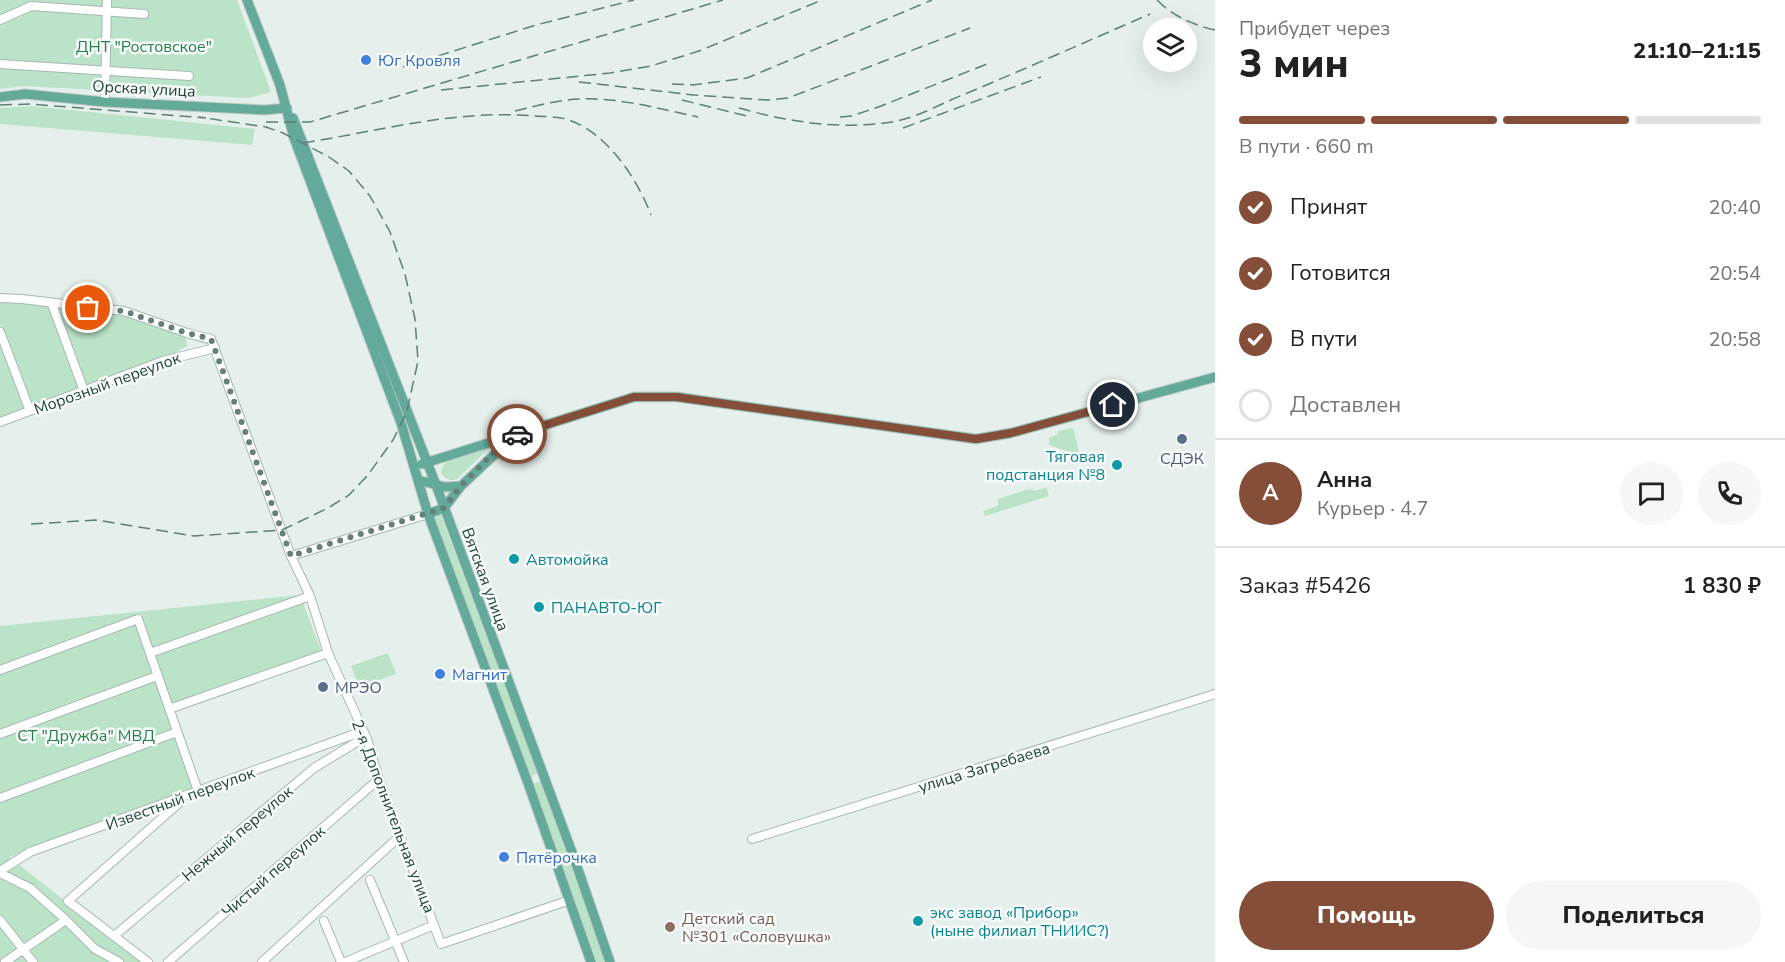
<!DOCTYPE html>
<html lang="ru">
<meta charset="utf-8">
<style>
:root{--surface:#fff;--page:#f6f6f6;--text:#202124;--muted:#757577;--line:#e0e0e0;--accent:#844e39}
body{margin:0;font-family:"Nunito Sans",sans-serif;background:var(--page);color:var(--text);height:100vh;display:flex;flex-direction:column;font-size:22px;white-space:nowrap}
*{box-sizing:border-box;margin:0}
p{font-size:20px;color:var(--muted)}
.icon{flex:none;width:33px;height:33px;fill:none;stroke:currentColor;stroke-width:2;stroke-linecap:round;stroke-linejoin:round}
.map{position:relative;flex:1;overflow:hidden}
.drawer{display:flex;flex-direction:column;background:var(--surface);width:570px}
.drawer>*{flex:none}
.tools{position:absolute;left:1143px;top:18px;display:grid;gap:12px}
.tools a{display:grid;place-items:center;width:54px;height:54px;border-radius:50%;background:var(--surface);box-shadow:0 6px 24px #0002;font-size:30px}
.pin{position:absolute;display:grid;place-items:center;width:51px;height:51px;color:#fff;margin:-26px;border:3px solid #fff;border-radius:50%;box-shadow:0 2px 6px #0007}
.courier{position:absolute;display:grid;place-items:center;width:60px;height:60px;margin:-30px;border:4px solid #844e39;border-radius:50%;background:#fff;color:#222;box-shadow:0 2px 8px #0007}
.headline em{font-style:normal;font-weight:800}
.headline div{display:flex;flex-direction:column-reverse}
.headline{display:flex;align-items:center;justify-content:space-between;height:102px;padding:0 24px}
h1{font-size:39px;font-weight:800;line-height:45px}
.bar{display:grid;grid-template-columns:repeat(4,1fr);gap:9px 6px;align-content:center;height:72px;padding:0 24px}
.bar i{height:8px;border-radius:4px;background:var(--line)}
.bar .active{background:var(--accent)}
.bar p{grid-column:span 4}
.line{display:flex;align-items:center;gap:15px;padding:0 24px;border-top:2px solid var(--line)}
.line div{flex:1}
.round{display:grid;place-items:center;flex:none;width:63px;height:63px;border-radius:32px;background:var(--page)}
ol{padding:0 24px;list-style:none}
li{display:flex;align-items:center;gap:18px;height:66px}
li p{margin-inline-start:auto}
li .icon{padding:6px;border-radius:50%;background:var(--accent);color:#fff;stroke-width:4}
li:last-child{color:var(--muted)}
li i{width:33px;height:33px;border:3px solid var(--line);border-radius:50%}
.action{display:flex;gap:12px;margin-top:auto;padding:12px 24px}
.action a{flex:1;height:69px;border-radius:36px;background:var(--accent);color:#fff;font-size:24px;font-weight:800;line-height:69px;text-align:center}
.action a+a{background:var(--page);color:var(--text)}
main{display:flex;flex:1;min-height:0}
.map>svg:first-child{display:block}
.green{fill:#bbe3c8}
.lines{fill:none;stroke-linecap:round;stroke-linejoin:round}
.minor-casing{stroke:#a6b8b3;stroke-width:10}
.major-casing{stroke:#c1cbc8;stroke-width:11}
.minor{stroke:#fff;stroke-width:8}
.major{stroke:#64aa9b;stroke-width:9}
.rail{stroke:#5c7f77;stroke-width:1.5;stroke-dasharray:12 6;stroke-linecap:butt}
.done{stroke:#668079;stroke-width:6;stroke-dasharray:0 10.8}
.route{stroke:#844e39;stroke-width:8}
.shop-dot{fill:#3f7fe0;stroke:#f6fbf9;stroke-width:2}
.service-dot{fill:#5c6f8a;stroke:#f6fbf9;stroke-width:2}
.culture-dot{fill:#0f9aa8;stroke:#f6fbf9;stroke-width:2}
.education-dot{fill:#8d6e63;stroke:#f6fbf9;stroke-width:2}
.labels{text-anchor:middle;stroke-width:5;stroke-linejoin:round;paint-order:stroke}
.park-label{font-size:16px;fill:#26804d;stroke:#f6fbf9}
.shop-label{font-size:16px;fill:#366cbe;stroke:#f6fbf9;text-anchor:start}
.street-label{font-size:16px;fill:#21443c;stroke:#f6fbf9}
.culture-label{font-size:16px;fill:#0d838f;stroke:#f6fbf9;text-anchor:start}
.service-label{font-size:16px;fill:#4e5e75;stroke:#f6fbf9}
.education-label{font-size:16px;fill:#785e54;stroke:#f6fbf9;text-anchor:start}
</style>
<main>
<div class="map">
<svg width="1215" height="962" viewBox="0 0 1215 962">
<rect width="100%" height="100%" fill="#e5efeb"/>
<path class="green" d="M 0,0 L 237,0 L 271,92 L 248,98 L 23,86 L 0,89 Z
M 31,106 L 255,129 L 252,145 L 0,124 L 0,108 Z
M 0,297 L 101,307 L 210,340 L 212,346 L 186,338 L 187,346 L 179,350 L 181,354 L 0,419 Z
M 1073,428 L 1080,456 L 1049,445 L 1049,438 L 1058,434 L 1058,431 Z
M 488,447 L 489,448 L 458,478 C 451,482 446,480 441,473 L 442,468 L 446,462 Z
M 1046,487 L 1049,496 L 985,516 L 983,511 L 998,506 L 998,499 L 1029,489 L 1035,491 Z
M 440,513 L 538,773 L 531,776 L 434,521 L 434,516 Z
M 300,595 L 322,653 L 169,709 L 197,788 L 9,857 L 143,962 L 0,962 L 0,626 Z
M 388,653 L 396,674 L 359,687 L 351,666 Z
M 541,781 L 606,962 L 597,962 L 533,784 Z"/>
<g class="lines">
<g class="minor-casing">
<path id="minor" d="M 0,20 L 31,6 L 144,14
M 0,64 L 189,76
M 105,102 L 107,0
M 0,298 L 22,299 L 124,311 L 187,333 L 211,339 L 291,556 L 310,596 L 328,653 L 367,739 L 379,779 L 441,944 L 570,900
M 52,304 L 84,391
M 0,332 L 30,411
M 0,422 L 163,361 L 215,348
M 291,556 L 428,514
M 150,653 L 310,596
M 0,670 L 138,619 L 198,791
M 169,709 L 328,653
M 0,734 L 157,676
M 0,798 L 177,732
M 752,839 L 1215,694
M 0,871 L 30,852 L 363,731
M 0,873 L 30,888 L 66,920 L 95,949 L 119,962
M 370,880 L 404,962
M 0,920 L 33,962
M 324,921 L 341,962
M 114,936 L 314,768 L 365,737
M 5,962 L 66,920
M 148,962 L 68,901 L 179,803 L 179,798
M 168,962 L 379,779
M 262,962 L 400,836
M 345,962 L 434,925"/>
</g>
<g class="major-casing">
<path id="major" d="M 247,0 L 280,85 L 294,138 L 401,423 L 428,514 L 528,783 L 591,962
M 0,97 L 25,94 L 105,102 L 264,110 L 287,108
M 293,118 L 436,485 L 573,855 L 610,962
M 422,464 L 634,397 L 677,397 L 976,439 L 1011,433 L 1215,377
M 418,480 L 445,487 L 461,486
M 428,514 L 444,508 L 461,486 L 512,438"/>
</g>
<use href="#minor" class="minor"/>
<use href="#major" class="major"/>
<path class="rail" d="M 1157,0 C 1173,16 1193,25 1215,30
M 403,67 L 536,25 L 634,0
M 579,82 L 694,95 L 767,100 L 788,98 L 970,28
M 672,84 L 693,85 L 747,78 L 932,0
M 441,90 L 610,73 L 651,66 L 699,51 L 822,0
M 682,100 L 747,116
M 0,105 L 30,104 L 206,118
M 739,108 C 789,122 840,130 892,122 C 917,118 942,103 965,94 C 1027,68 1088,41 1150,14
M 515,111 C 536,106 557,100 579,99 C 618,97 660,109 698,117
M 840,117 L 852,116 L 881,106 L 987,64
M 266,122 L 310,122 L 723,0
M 903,128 L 1041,77
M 303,143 C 379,131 457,109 534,116 C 544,117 556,116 566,119 C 606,131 637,178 651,215
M 31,524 L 96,520 L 194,536 L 282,530 L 328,508 L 349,495 L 368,475 L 393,440 L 407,411 L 418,361 L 415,319 L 405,274 L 390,232 L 370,196 L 349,171 L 329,157 L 283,133 L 266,127 L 199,117"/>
</g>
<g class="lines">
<path class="done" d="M 88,308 L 124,311 L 187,333 L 211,339 L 291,556 L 444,508 L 461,486 L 493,453 L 517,434"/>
<path class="route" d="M 517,434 L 634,397 L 676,397 L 976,439 L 1011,433 L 1113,405"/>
</g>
<g class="shop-dot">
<circle cx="366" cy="60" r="6"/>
<circle cx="440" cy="674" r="6"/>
<circle cx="504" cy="857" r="6"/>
</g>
<g class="service-dot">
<circle cx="1182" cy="439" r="6"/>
<circle cx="323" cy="687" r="6"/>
</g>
<g class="culture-dot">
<circle cx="1117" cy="465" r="6"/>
<circle cx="514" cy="559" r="6"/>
<circle cx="539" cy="607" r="6"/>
<circle cx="918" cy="921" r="6"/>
</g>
<circle class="education-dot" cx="670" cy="927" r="6"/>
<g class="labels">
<g class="park-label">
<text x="144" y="52">ДНТ "Ростовское"</text>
<text x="86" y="741">СТ "Дружба" МВД</text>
</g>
<g class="shop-label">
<text x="378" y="66">Юг Кровля</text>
<text x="452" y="680">Магнит</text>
<text x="516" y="863">Пятёрочка</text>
</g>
<g class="street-label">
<text transform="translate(144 88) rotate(3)" y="6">Орская улица</text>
<text transform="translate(107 383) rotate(-20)" y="6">Морозный переулок</text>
<text transform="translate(486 579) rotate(70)" y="6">Вятская улица</text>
<text transform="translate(984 767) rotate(-17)" y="6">улица Загребаева</text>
<text transform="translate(180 798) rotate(-20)" y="6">Известный переулок</text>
<text transform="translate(394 816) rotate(69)" y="6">2-я Дополнительная улица</text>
<text transform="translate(237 833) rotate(-40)" y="6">Нежный переулок</text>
<text transform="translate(273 871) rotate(-41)" y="6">Чистый переулок</text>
</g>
<g class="culture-label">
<text x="1105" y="462" text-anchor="end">Тяговая<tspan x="1105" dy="18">подстанция №8</tspan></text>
<text x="526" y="565">Автомойка</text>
<text x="551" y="613">ПАНАВТО-ЮГ</text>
<text x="930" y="918">экс завод «Прибор»<tspan x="930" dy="18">(ныне филиал ТНИИС?)</tspan></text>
</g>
<g class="service-label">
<text x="1182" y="464">СДЭК</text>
<text x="335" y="693" text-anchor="start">МРЭО</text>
</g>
<g class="education-label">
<text x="682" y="924">Детский сад<tspan x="682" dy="18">№301 «Соловушка»</tspan></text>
</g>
</g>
</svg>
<div class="tools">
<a><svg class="icon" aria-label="layers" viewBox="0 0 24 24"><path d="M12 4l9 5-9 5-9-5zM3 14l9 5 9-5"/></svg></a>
</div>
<div class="pin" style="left:88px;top:308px;background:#ea580c"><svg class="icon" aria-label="bag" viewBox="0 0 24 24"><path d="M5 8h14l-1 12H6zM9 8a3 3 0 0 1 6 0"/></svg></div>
<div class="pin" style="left:1113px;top:405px;background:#1f2937"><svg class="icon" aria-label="home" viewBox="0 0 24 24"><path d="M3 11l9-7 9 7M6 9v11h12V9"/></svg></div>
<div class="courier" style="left:517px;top:434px"><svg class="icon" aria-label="car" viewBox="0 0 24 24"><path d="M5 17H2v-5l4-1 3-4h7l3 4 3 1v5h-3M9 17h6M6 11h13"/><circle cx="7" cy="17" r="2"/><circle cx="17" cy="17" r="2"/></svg></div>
</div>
<section class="drawer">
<div class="headline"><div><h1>3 мин</h1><p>Прибудет через</p></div><em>21:10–21:15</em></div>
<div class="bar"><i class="active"></i><i class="active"></i><i class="active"></i><i></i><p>В пути · 660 m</p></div>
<ol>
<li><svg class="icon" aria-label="check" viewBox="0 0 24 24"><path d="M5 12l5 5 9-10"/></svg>Принят<p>20:40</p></li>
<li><svg class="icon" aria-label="check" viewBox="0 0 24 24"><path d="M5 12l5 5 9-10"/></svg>Готовится<p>20:54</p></li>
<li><svg class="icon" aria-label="check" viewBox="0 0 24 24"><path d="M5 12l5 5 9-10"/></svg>В пути<p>20:58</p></li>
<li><i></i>Доставлен</li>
</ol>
<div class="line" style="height:108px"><b class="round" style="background:var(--accent);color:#fff">А</b><div><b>Анна</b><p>Курьер · 4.7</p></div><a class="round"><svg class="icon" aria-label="chat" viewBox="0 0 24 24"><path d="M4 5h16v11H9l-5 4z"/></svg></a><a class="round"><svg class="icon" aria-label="phone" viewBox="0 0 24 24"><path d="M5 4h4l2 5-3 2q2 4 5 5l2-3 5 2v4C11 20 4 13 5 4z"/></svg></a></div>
<div class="line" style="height:78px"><div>Заказ #5426</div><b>1 830 ₽</b></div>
<div class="action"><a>Помощь</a><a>Поделиться</a></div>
</section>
</main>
